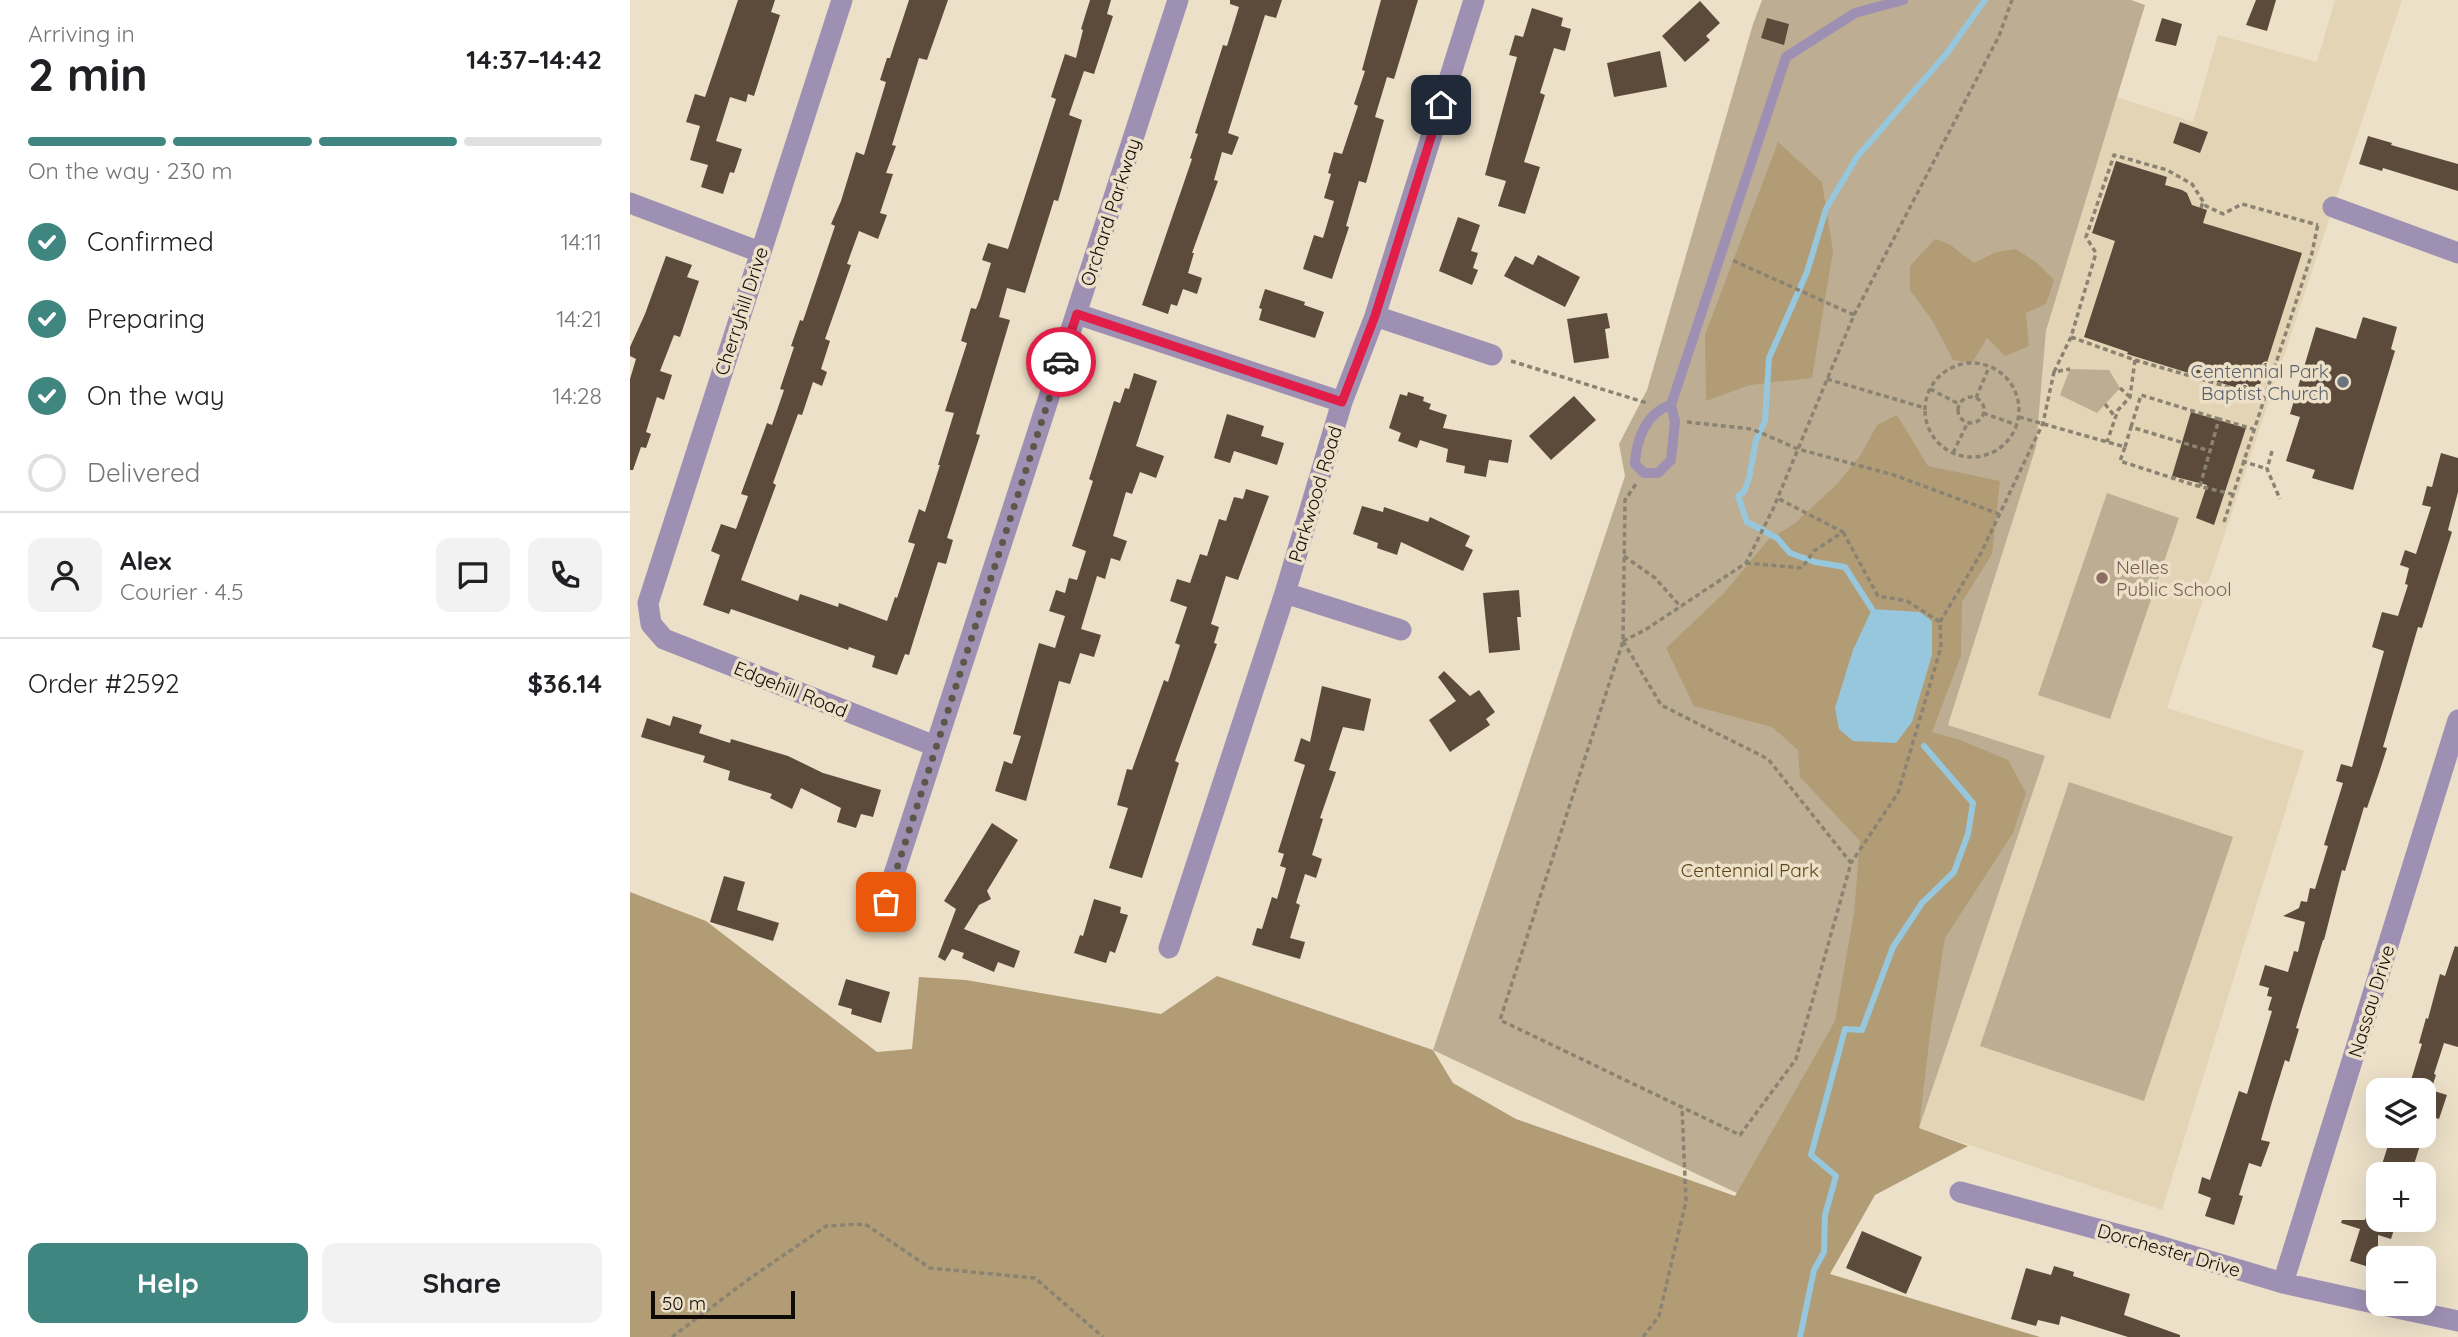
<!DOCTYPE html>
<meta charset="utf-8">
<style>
:root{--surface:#fff;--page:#f2f2f2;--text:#202124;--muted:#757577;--line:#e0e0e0;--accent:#3f8680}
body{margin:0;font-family:Quicksand,sans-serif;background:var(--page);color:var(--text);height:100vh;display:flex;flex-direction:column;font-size:26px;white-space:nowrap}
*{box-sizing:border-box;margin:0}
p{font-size:23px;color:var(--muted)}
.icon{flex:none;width:38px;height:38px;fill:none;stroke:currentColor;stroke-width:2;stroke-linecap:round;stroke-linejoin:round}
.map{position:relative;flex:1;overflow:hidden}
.drawer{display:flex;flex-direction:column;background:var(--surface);width:630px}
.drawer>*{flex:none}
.fabs{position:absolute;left:1736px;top:1078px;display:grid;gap:14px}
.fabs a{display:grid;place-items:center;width:70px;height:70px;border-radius:14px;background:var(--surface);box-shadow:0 7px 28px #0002;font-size:35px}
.scale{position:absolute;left:21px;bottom:18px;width:144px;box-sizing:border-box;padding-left:7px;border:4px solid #100c05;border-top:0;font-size:19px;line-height:24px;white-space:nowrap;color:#100c05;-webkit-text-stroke:5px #ece0c8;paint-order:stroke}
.pin{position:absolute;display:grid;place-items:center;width:60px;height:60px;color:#fff;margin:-30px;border-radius:14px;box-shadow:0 4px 10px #0006}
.courier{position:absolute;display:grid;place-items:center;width:70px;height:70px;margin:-35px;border:5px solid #e11d48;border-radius:50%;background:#fff;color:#222;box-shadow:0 2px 9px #0007}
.overview em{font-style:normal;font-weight:800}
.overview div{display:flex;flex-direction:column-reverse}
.overview{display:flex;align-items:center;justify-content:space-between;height:119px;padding:0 28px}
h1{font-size:46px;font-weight:800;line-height:52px}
.bar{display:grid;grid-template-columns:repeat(4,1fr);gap:10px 7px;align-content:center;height:84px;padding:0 28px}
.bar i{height:9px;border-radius:5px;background:var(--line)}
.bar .active{background:var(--accent)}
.bar p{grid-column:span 4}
.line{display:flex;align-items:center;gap:18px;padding:0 28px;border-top:2px solid var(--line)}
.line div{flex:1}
.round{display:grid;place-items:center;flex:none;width:74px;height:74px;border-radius:14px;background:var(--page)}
ol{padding:0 28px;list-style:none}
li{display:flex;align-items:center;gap:21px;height:77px}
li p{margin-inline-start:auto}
li .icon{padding:7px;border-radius:50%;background:var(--accent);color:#fff;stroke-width:4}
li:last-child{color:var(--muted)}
li i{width:38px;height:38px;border:4px solid var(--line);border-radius:50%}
.button{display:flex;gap:14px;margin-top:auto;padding:14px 28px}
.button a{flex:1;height:80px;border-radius:14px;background:var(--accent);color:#fff;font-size:28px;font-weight:800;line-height:80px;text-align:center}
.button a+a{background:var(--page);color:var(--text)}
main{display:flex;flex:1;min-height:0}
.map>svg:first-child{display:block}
.built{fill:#e4d4b6}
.green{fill:#bdae93}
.forest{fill:#b19c76}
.water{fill:#97c7dc}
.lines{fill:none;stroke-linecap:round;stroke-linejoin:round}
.stream{stroke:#97c7dc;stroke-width:6}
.building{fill:#5c4b3b}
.path{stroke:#8b8372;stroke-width:3.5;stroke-dasharray:5 3.5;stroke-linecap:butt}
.lane{stroke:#9e90b3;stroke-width:10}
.street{stroke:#9e90b3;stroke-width:21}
.done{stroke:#5d5649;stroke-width:7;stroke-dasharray:0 12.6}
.route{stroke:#e11d48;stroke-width:9}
.worship-dot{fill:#6b7280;stroke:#ece0c8;stroke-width:2.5}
.education-dot{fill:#8d6e63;stroke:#ece0c8;stroke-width:2.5}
.labels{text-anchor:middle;stroke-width:7;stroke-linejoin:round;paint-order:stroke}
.street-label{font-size:19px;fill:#100c05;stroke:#ece0c8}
.worship-label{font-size:19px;fill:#5b616d;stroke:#ece0c8;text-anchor:end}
.education-label{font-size:19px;fill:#785e54;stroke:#ece0c8;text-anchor:start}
.park-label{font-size:19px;fill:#5c4515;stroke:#ece0c8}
</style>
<main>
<section class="drawer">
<div class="overview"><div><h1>2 min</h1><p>Arriving in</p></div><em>14:37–14:42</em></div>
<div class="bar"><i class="active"></i><i class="active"></i><i class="active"></i><i></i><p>On the way · 230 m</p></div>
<ol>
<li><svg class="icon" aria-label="check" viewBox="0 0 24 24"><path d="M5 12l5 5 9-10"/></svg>Confirmed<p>14:11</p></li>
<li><svg class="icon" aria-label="check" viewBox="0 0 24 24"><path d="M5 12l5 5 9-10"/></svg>Preparing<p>14:21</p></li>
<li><svg class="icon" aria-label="check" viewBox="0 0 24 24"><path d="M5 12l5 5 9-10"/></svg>On the way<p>14:28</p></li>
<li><i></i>Delivered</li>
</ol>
<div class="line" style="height:126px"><a class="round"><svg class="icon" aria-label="person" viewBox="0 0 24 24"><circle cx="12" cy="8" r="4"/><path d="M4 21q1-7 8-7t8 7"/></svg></a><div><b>Alex</b><p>Courier · 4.5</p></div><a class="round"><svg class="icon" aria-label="chat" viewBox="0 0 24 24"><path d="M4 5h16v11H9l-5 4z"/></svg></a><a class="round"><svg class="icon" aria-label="phone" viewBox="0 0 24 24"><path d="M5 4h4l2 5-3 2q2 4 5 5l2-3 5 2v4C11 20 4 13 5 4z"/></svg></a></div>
<div class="line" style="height:91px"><div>Order #2592</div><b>$36.14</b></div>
<div class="button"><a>Help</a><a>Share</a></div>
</section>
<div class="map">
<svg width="1828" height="1337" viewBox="0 0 1828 1337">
<rect width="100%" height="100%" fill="#ece0c8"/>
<path class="built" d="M 1705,0 L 1772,0 L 1537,708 L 1674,751 L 1532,1210 L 1289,1128 L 1415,756 L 1318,725 L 1406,447 L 1416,331 L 1487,97 L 1563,122 L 1588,35 L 1687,62 Z"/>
<path class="green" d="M 1132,0 L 1501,0 L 1515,5 L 1416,331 L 1406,447 L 1318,725 L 1415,756 L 1289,1128 L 1162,1219 L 803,1050 L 995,476 L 989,444 L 1017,390 L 1123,24 Z
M 1440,369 L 1479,370 L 1490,388 L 1467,413 L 1430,395 Z
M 1477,493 L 1549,518 L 1480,719 L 1408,695 Z
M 1439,782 L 1603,837 L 1514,1101 L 1350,1046 Z"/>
<path class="forest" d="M 1148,142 L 1192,182 L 1203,251 L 1182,378 L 1120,385 L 1076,401 L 1075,335 Z
M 1305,239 L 1319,244 L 1344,263 L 1366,252 L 1386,249 L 1407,263 L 1424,280 L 1416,304 L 1396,313 L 1399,346 L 1375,356 L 1357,338 L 1342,363 L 1323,360 L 1302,320 L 1280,290 L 1280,266 Z
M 1267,415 L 1298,466 L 1370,481 L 1362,554 L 1332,602 L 1331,656 L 1302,732 L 1330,740 L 1378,760 L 1396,793 L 1383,833 L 1315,938 L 1301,1026 L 1289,1128 L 1338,1146 L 1245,1195 L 1200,1274 L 1410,1337 L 0,1337 L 0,892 L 76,921 L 247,1052 L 282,1049 L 289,977 L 336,980 L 531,1014 L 587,976 L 803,1050 L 823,1083 L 886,1119 L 1105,1196 L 1205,1021 L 1224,913 L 1230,841 L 1170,777 L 1168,750 L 1142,727 L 1064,706 L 1036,648 L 1094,593 L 1138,540 L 1164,524 L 1207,484 L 1230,456 L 1247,425 Z"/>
<path class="water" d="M 1242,609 L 1290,612 L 1302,621 L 1302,655 L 1282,722 L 1266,743 L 1223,741 L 1209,729 L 1205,708 L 1223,650 Z"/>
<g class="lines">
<path class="stream" d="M 1242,609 L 1215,567 L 1185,562 L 1160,553 L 1147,538 L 1117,522 L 1108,496 L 1114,492 L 1119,478 L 1126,440 L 1135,421 L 1139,358 L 1177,272 L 1196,209 L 1227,157 L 1317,53 L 1355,0
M 1170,1337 L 1184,1270 L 1194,1252 L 1195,1215 L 1206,1176 L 1181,1155 L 1215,1029 L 1232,1030 L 1263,947 L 1292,903 L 1324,872 L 1338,834 L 1343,803 L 1294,746"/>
</g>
<path class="building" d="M 108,0 L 145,0 L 141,12 L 150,15 L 124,96 L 118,94 L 116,102 L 100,97 L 86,141 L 112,149 L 104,173 L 100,172 L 93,194 L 71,187 L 78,165 L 60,160 L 70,126 L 56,122 L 65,94 L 75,97 Z
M 279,0 L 318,0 L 297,60 L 289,58 L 262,145 L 266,146 L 256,173 L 263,174 L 250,213 L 257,215 L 248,239 L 229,231 L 217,264 L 221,265 L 195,339 L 200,341 L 191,369 L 197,372 L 192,386 L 183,382 L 172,415 L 168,414 L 143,483 L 146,485 L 111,580 L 168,601 L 170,594 L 208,607 L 209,603 L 257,621 L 265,597 L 267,598 L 285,544 L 278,542 L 289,509 L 295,512 L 310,465 L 308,465 L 324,413 L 315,411 L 337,343 L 331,341 L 341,308 L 346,309 L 350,299 L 361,263 L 352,260 L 358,243 L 378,249 L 426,99 L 421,97 L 435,54 L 446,58 L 453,30 L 451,29 L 460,0 L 481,0 L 477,14 L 483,16 L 464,74 L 454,71 L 439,115 L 452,120 L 428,201 L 424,200 L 395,293 L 377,288 L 369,317 L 380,320 L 346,434 L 350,435 L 317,538 L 323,540 L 316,564 L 308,562 L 279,655 L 275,654 L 267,675 L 242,667 L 245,656 L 219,647 L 218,650 L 101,609 L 99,614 L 73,605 L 90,555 L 81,551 L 91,524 L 106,529 L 118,496 L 111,494 L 137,423 L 142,425 L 154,390 L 150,389 L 164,347 L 161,346 L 170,320 L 173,321 L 205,226 L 201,224 L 211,201 L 226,152 L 234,155 L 256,82 L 250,80 L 257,58 L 260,58 Z
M 600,0 L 652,0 L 646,18 L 635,15 L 598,133 L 609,137 L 602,155 L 592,152 L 584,180 L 588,181 L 562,253 L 564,253 L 558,273 L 572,278 L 567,294 L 553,289 L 547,306 L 541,304 L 538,314 L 512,305 L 562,159 L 560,158 L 568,134 L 565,133 L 593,45 L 597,46 L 609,7 L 600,4 Z
M 751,0 L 788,0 L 764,79 L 757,77 L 745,117 L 754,120 L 736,183 L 729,181 L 716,226 L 719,227 L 702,279 L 673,269 L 684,235 L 693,238 L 704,201 L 694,198 L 701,174 L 698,173 L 704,152 L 712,154 L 728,106 L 724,104 L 735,71 L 732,70 Z
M 1626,0 L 1646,0 L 1637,31 L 1616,25 Z
M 1070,1 L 1090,23 L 1076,36 L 1080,40 L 1055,62 L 1032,36 Z
M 902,8 L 933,18 L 931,26 L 941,29 L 935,51 L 924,48 L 910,93 L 915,95 L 894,162 L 910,167 L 895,214 L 868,206 L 876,181 L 855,175 L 887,57 L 879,55 L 885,35 L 893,37 Z
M 1137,18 L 1159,24 L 1154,45 L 1131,38 Z
M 1532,18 L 1552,24 L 1546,46 L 1525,41 Z
M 1030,51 L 1037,87 L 984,97 L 977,63 Z
M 1550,122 L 1578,132 L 1570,153 L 1543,143 Z
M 1738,136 L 1762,143 L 1761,145 L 1828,164 L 1828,191 L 1753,168 L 1752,171 L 1729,164 Z
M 1486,161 L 1537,177 L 1535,185 L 1552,190 L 1557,193 L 1562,205 L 1577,210 L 1573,223 L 1672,253 L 1627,394 L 1497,354 L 1498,352 L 1454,337 L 1485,241 L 1462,233 Z
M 828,217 L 850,225 L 841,251 L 848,253 L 843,268 L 848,270 L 842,285 L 809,271 Z
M 908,255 L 950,277 L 935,307 L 874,276 L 885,256 L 903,265 Z
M 36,256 L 62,265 L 57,277 L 69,281 L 50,337 L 44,335 L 30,371 L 42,375 L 34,400 L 27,397 L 16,432 L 21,434 L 16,448 L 11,447 L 3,470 L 0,470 L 0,379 L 6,359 L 0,356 L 0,347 L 15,314 Z
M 635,289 L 675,302 L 674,305 L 694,312 L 685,338 L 629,320 L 632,309 L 629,308 Z
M 977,313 L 980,328 L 975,329 L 979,358 L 944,363 L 937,319 Z
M 1733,317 L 1767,327 L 1761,349 L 1765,351 L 1723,490 L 1682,478 L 1685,470 L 1656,461 L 1670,417 L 1660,414 L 1686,327 L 1726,339 Z
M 504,373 L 527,381 L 506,446 L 534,456 L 526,478 L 510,472 L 502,494 L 496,492 L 483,536 L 497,541 L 490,561 L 481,558 L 475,579 L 467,576 L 451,629 L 471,635 L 464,657 L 450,653 L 440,684 L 429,681 L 396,801 L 365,791 L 374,761 L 382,764 L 391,736 L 383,734 L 409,643 L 425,648 L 435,616 L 419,611 L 426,590 L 435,593 L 439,578 L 447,580 L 456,551 L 442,546 L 463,481 L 459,479 L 484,401 L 490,403 L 495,388 L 499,389 Z
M 778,392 L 794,397 L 793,401 L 801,404 L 799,409 L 817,415 L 813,428 L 882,440 L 878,463 L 859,460 L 856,477 L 834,473 L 835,466 L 816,462 L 818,449 L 790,440 L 787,448 L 768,441 L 771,433 L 759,428 L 770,394 L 777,396 Z
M 944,396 L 966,420 L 921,460 L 899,436 Z
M 1561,412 L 1616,428 L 1584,525 L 1566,518 L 1577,485 L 1542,476 Z
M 597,414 L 634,426 L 631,436 L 654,443 L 647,465 L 604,451 L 600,463 L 584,458 Z
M 1811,453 L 1828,458 L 1828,492 L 1818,530 L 1822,532 L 1792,628 L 1788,627 L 1753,747 L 1757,748 L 1749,773 L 1737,808 L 1734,807 L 1715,871 L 1712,870 L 1694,940 L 1693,940 L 1666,1028 L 1669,1029 L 1659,1062 L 1655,1060 L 1642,1102 L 1631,1140 L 1640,1142 L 1631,1167 L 1619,1163 L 1609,1195 L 1613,1196 L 1604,1225 L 1575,1216 L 1581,1198 L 1568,1193 L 1572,1177 L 1580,1180 L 1609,1091 L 1617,1094 L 1642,1011 L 1638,1010 L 1642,997 L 1637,996 L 1639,988 L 1629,985 L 1635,965 L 1658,972 L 1664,951 L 1668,952 L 1675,922 L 1653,916 L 1669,908 L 1671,901 L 1677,902 L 1680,888 L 1685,889 L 1698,846 L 1694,845 L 1713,783 L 1706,781 L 1711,764 L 1722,767 L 1754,651 L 1742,647 L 1752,612 L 1768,616 L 1778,585 L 1775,584 L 1779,568 L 1770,565 L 1775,550 L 1786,554 L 1801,507 L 1792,505 L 1797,486 L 1802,487 Z
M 616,489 L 639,496 L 608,580 L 596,576 L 581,624 L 589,627 L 584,643 L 587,644 L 545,761 L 549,763 L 512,878 L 479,868 L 498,808 L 487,805 L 497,769 L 502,770 L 534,680 L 538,682 L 550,645 L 545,643 L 557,607 L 540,601 L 547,579 L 560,583 L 570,554 L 577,556 L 589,519 L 596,521 L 604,497 L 613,499 Z
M 732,506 L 753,512 L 754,507 L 798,522 L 800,517 L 840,536 L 835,546 L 843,550 L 833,571 L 771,542 L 767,555 L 747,548 L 748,543 L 723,534 Z
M 889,590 L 891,617 L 887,617 L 890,650 L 859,653 L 853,593 Z
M 814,671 L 840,696 L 849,690 L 865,712 L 856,719 L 860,725 L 820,752 L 799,720 L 826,701 L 808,677 Z
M 692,686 L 741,699 L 734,731 L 713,727 L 699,770 L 706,772 L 690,818 L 693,819 L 682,855 L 692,859 L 686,878 L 675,874 L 666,903 L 670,905 L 660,938 L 675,942 L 670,959 L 622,945 L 627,928 L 632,929 L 642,897 L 647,899 L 656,868 L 650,866 L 654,854 L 648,852 L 675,765 L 664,761 L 671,738 L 680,742 Z
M 43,716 L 72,725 L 69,733 L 100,743 L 101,739 L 158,756 L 193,773 L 251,790 L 243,817 L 231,814 L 226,828 L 207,822 L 211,808 L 171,788 L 162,809 L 140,798 L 142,794 L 98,780 L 100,771 L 73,762 L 75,756 L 11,737 L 17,718 L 40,726 Z
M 362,823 L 388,840 L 357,891 L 361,899 L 349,905 L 334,929 L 390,951 L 384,968 L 368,962 L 364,972 L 332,958 L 334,953 L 322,949 L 315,961 L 308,957 L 326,909 L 314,901 Z
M 94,876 L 115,882 L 107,910 L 149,923 L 143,941 L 80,922 Z
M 464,899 L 491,907 L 490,913 L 498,915 L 485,953 L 480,951 L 476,963 L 444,953 L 450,935 L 453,936 Z
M 1825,946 L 1828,947 L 1828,1047 L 1814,1043 L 1804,1074 L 1806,1075 L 1801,1090 L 1817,1095 L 1809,1119 L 1794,1114 L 1794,1090 L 1778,1090 L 1792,1044 L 1789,1043 L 1796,1018 L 1798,1019 L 1810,974 L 1815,976 Z
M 216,979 L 260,992 L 251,1023 L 221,1014 L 222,1009 L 208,1005 Z
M 1761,1136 L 1793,1136 L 1781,1174 L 1749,1174 Z
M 1745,1189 L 1748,1189 L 1748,1220 L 1767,1220 L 1761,1239 L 1748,1235 L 1748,1270 L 1720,1261 L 1730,1229 L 1711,1223 L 1712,1220 L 1735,1220 Z
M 1232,1231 L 1292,1257 L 1276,1294 L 1216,1268 Z
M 1424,1266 L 1444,1272 L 1443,1276 L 1500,1294 L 1494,1315 L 1550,1335 L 1550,1337 L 1498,1337 L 1431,1316 L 1429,1325 L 1408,1320 L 1406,1326 L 1381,1319 L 1396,1268 L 1421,1275 Z"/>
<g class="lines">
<path class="path" d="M 1571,208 L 1573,201
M 1224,315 L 1369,36 L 1382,0
M 1441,337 L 1505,360 L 1500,397 L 1488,410 L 1477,442
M 1505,360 L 1633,397
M 881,361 L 1017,403
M1295 410a47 47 0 1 1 94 0a47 47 0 1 1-94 0Z
M 1424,372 L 1441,337 L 1466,253 L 1456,237 L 1484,155 L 1537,170 L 1562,184 L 1576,206 L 1593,214 L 1612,204 L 1688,225
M 1197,379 L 1295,408
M 1490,388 L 1500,397
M 1300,389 L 1329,404
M1328 410a13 13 0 1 1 26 0a13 13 0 1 1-26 0Z
M 1346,398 L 1359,367
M 1475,404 L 1486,418
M 1353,413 L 1387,425
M 1389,417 L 1495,447 L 1490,461 L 1564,485 L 1602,494
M 1057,422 L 1122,429 L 1168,449 L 1264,475 L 1369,514
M 1501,427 L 1511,395 L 1589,419
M 1495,447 L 1501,427 L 1580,451
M 1642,451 L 1637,469 L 1650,499
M 1323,453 L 1338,422
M 1612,461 L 1637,469
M 1570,486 L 1589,419 L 1623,429
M 1594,522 L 1682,253 L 1688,224
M 1213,532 L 1248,596 L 1277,601 L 1310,622 L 1311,647 L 1268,793 L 1221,863
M 994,556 L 1025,578 L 1051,607
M 1116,563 L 1172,568 L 1184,551 L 1213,532 L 1147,498
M 1310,622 L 1351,553 L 1413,423 L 1424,372 L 1440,369
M 993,641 L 1031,705 L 1138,759 L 1221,863 L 1166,1059 L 1110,1135 L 870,1020 L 993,641 L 995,500 L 1006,484
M 993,641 L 1015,630 L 1116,563 L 1143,509 L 1224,315 L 1102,260
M 42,1337 L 119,1279 L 196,1226 L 235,1224 L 300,1268 L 405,1278 L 473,1337
M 1013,1337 L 1029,1316 L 1056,1201 L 1052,1108"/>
<path class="lane" d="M 1041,405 C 1016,412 1006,441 1005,464 L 1014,473 L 1028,473 L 1041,460 L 1045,421 L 1041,405 L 1156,57 L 1225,13 L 1273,0"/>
<path class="street" d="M 212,0 L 18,603 L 21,624 L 34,639 L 305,746
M 0,203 L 130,252
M 1703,207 L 1828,253
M 447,314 L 712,402
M 745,316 L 862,355
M 655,593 L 771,630
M 255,902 L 548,0
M 539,948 L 655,593 L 712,402 L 745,316 L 844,0
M 1330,1192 L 1523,1244 L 1653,1283 L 1748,1304
M 1653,1283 L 1828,720
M 1748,1304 L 1828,1321"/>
</g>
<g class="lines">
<path class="done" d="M 256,902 L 431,362"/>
<path class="route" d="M 431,362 L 447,314 L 712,402 L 745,316 L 811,105"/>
</g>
<circle class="worship-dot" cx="1713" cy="382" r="7"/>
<circle class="education-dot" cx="1472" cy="578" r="7"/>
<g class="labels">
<g class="street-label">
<text transform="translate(480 212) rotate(-72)" y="7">Orchard Parkway</text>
<text transform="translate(111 311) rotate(-72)" y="7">Cherryhill Drive</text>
<text transform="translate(685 494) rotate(-73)" y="7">Parkwood Road</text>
<text transform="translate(161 689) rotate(22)" y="7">Edgehill Road</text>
<text transform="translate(1741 1001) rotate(-73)" y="7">Nassau Drive</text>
<text transform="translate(1539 1250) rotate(16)" y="7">Dorchester Drive</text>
</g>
<g class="worship-label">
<text x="1699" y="378">Centennial Park<tspan x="1699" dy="22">Baptist Church</tspan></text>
</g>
<g class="education-label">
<text x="1486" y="574">Nelles<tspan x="1486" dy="22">Public School</tspan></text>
</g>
<g class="park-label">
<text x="1120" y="877">Centennial Park</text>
</g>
</g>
</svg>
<div class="fabs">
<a><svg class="icon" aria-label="layers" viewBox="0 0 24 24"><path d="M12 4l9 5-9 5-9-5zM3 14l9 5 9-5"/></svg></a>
<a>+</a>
<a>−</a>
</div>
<div class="scale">50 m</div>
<div class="pin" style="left:256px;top:902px;background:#ea580c"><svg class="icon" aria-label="bag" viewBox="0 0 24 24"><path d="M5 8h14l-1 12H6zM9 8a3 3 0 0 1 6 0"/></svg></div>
<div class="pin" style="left:811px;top:105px;background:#1f2937"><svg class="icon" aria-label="home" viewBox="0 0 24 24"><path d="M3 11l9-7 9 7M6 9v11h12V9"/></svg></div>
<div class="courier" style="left:431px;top:362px"><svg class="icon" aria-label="car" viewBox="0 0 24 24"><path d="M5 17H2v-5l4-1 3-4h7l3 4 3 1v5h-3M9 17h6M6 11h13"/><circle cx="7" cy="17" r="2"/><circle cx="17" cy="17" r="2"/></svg></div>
</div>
</main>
